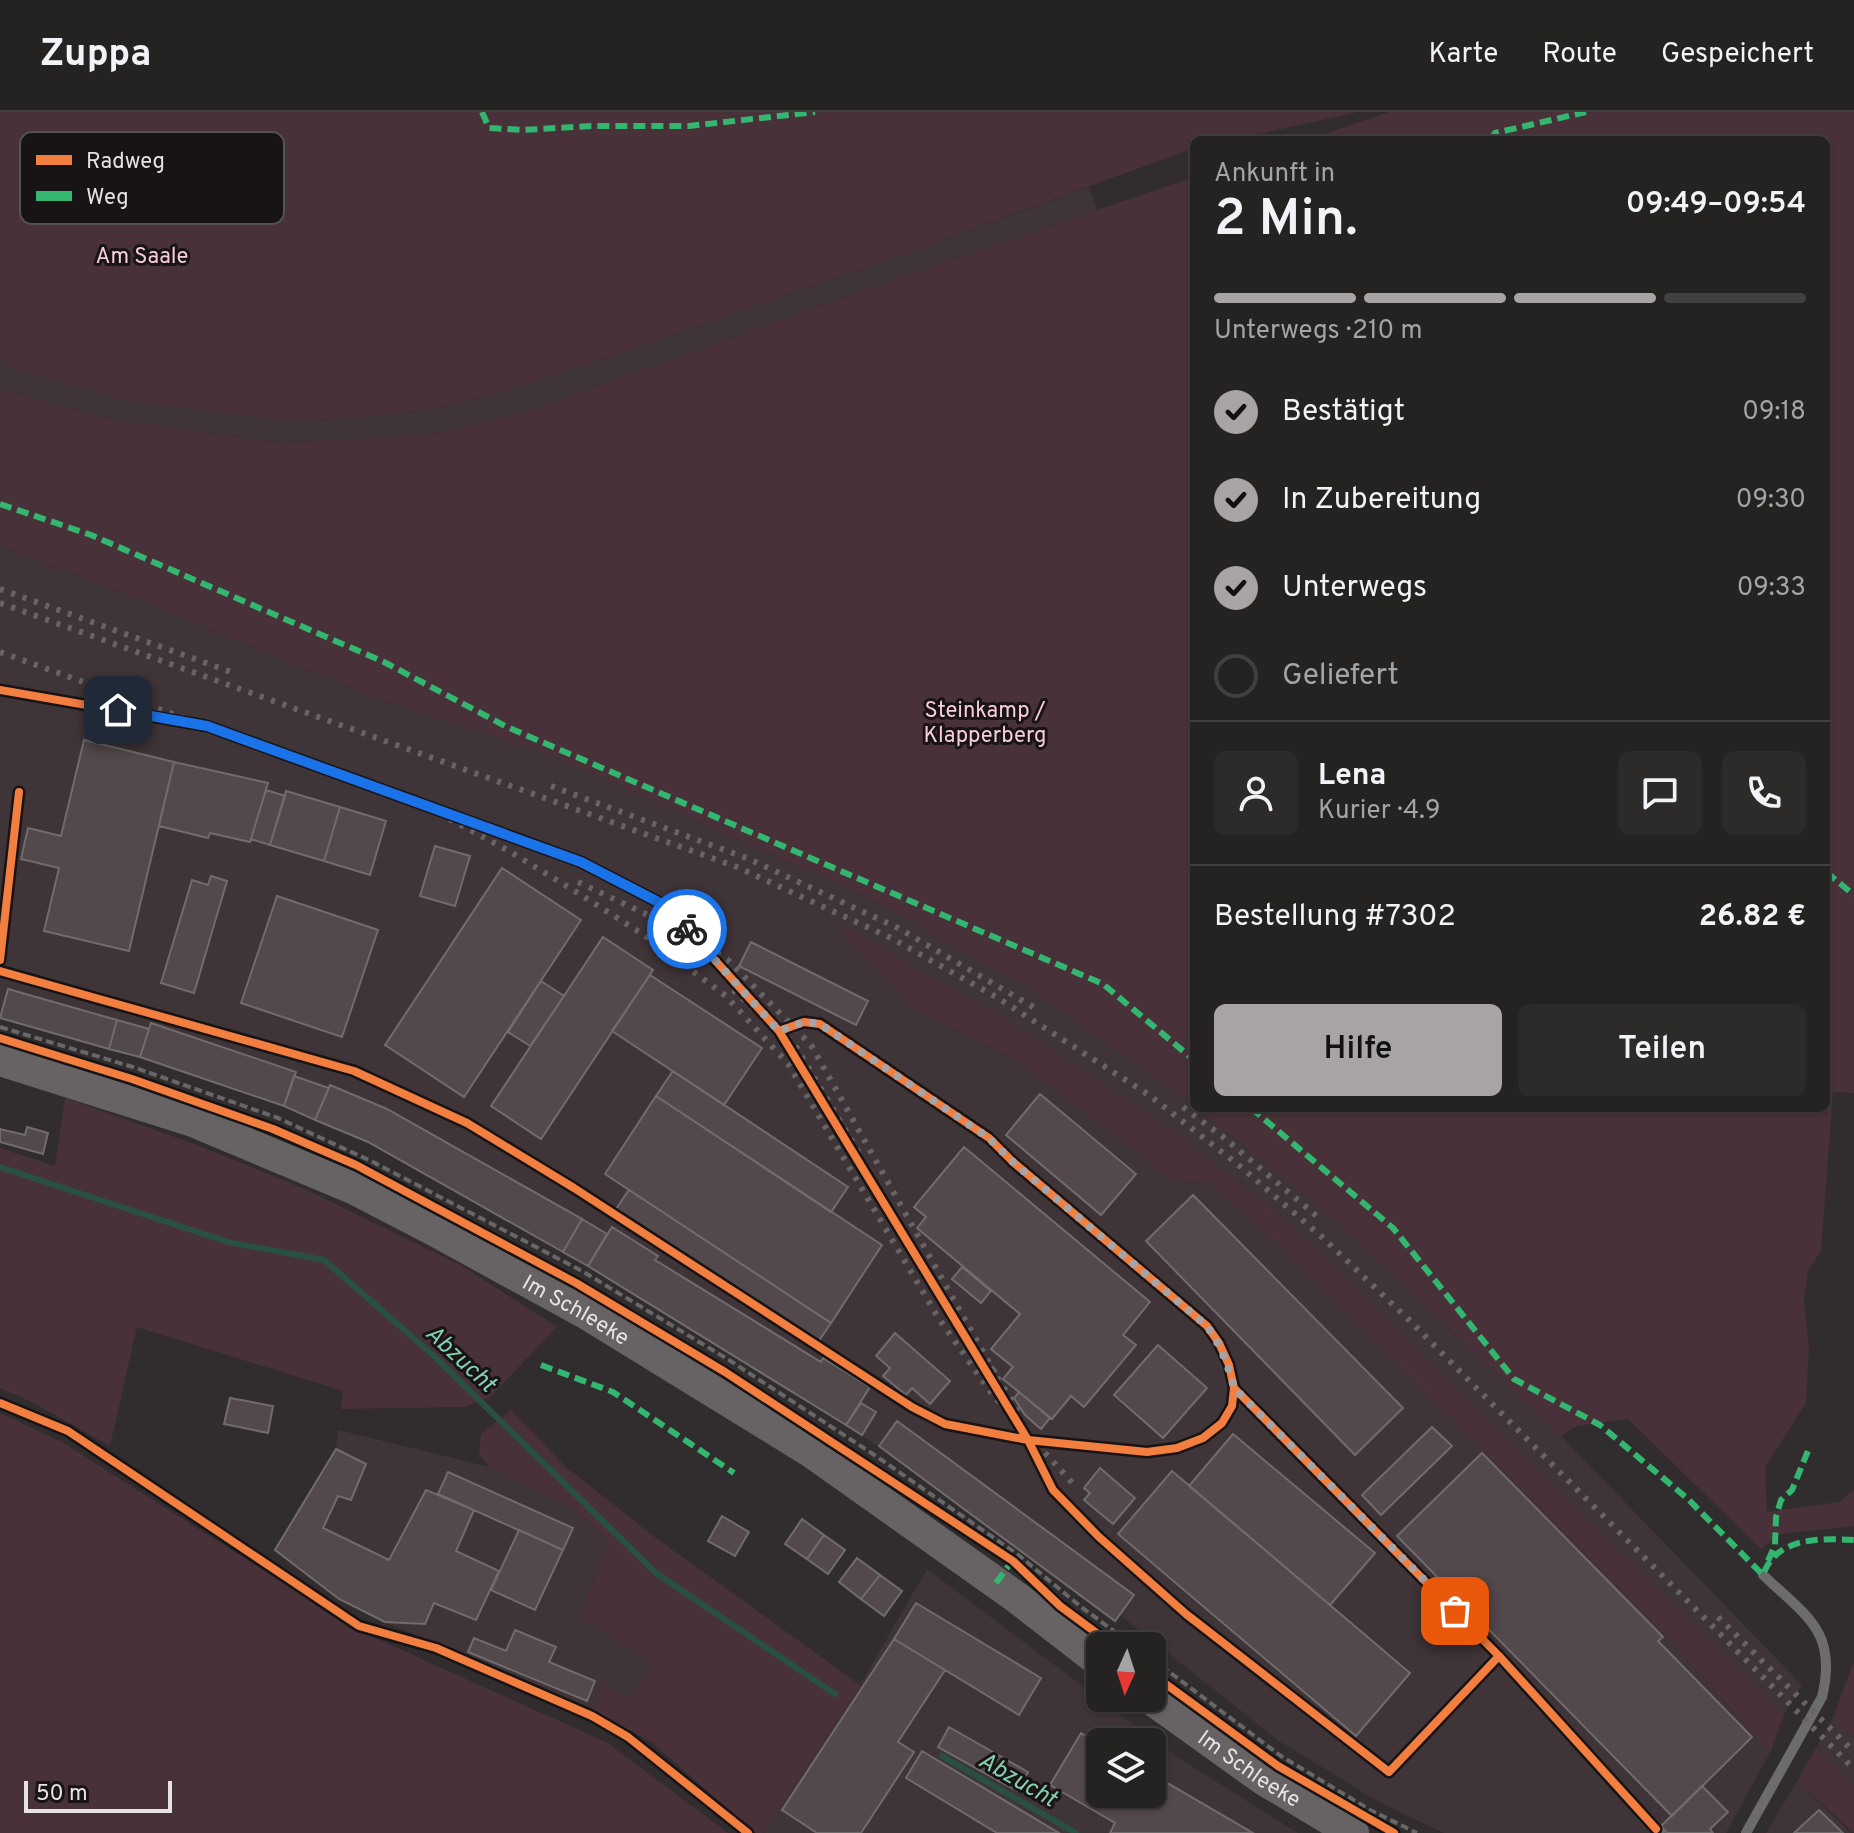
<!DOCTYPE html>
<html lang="de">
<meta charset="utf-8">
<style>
:root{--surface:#252222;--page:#2d2a2a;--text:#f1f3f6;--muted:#a3a4a5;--line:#423f40;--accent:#a8a3a4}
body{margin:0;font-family:Overpass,sans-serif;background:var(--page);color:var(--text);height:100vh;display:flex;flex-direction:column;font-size:30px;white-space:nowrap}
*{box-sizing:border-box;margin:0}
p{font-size:26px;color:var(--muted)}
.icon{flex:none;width:44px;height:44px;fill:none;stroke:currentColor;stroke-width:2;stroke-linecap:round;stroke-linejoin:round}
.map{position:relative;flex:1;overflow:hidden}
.side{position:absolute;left:1190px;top:24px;width:640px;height:976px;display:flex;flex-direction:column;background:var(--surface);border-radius:12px;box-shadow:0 2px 6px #0004,0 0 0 2px var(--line)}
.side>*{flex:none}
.needle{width:52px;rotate:183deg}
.buttons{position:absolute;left:1086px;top:1520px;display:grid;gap:16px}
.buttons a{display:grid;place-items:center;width:80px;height:80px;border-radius:12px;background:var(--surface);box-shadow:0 2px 6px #0004,0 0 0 2px var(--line);font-size:40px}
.scale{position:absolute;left:24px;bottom:20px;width:148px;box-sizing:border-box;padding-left:8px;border:4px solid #e8e2e4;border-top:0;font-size:22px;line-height:28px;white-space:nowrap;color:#e8e2e4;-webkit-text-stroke:6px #181415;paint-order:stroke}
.pin{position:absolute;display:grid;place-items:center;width:68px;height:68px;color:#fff;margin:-34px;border-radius:16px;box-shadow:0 4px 12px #0006}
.courier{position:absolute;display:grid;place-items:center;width:80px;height:80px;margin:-40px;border:6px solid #1a73e8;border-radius:50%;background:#fff;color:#222;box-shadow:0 2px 10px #0007}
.headline em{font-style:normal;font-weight:600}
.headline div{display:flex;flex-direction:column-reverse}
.headline{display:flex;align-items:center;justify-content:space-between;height:136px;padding:0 24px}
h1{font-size:52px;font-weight:600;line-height:60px}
.bar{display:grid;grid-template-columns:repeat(4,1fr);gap:12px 8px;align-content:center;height:96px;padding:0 24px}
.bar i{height:10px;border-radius:6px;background:var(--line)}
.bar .selected{background:var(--accent)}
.bar p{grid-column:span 4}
.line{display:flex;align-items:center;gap:20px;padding:0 24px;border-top:2px solid var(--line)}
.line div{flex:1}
.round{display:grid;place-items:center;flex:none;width:84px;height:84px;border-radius:12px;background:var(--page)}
ol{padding:0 24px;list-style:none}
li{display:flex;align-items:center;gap:24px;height:88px}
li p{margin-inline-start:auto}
li .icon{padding:8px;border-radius:50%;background:var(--accent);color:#111;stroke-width:4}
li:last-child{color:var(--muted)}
li i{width:44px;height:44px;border:4px solid var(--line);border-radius:50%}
.button{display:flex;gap:16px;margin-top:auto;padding:16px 24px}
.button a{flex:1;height:92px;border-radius:12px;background:var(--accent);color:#111;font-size:32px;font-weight:600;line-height:92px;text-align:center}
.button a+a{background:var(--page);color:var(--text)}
header{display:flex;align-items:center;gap:48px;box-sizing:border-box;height:112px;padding:0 40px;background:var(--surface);border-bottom:2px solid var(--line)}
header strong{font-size:38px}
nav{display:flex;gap:44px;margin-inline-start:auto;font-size:28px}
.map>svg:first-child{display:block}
.built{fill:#3f3437;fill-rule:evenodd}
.green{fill:#483138}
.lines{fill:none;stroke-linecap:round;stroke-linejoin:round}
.stream{stroke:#295141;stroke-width:6}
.building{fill:#53484c;stroke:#706c6d;stroke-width:2}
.path{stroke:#686767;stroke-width:4;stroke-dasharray:8 4;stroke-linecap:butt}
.lane{stroke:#6d6c6c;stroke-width:10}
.primary{stroke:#676364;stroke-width:32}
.rail{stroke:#676465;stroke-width:6;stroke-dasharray:4 8;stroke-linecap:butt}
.quiet{stroke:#33b770;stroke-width:6;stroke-dasharray:12 6;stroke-linecap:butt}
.cycleway-casing{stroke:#181415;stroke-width:13}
.cycleway{stroke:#f27e40;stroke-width:8}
.done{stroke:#a8a3a4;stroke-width:8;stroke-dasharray:0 14.4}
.route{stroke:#1a73e8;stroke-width:10}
.labels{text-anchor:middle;stroke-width:6;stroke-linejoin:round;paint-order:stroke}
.park-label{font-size:22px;fill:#f9ccd9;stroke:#181415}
.street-label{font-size:22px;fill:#e8e2e4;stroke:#181415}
.water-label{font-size:24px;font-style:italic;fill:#84d0b0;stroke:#181415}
.key{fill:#181415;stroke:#565253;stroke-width:2}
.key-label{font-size:22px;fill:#e8e2e4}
</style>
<header>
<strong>Zuppa</strong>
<nav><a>Karte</a><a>Route</a><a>Gespeichert</a></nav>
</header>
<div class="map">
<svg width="1854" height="1721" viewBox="0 0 1854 1721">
<rect width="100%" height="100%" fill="#312d2e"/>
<path class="built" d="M 1089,75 L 1097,98 L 892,168 L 529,299 L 434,322 L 283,331 L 116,308 L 0,278 L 0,250 L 14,257 L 282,308 L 342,307 L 437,297 L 517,275 L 600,248 L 882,150 Z
M 0,434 L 103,473 L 370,583 L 546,641 L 873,788 L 1032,878 L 1185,986 L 1194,996 L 1197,996 L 1338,1110 L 1561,1324 L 1802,1573 L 1784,1602 L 1285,1107 L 1168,1015 L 1011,910 L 835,809 L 911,895 L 1022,952 L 1174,1070 L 1208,1069 L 1287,1141 L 1664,1521 L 1770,1641 L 1726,1721 L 1444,1721 L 1379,1690 L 1279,1629 L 1120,1503 L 1115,1509 L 878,1334 L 563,1140 L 368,1031 L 284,994 L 140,945 L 0,906 Z
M 338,1318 L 490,1355 L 575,1398 L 608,1428 L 580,1505 L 653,1551 L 632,1588 L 603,1572 L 592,1597 L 385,1510 L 339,1487 L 275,1438 L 336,1337 Z
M 927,1457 L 1177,1645 L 1298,1721 L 763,1721 L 860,1573 ZM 1100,1630 L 1152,1630 L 1152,1682 L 1100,1682 Z
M 1833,1605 L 1854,1626 L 1854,1672 L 1816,1636 Z
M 1797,1669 L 1851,1721 L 1766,1721 Z"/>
<path class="green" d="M 0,0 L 1358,0 L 1232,28 L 1194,28 L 1194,36 L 882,150 L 600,248 L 517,275 L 437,297 L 342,307 L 282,308 L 125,288 L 14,257 L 0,250 Z
M 1389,0 L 1854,0 L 1854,981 L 1833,980 L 1821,1139 L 1808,1159 L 1804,1188 L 1809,1235 L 1806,1291 L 1765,1355 L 1767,1400 L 1839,1390 L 1854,1378 L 1854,1414 L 1781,1422 L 1761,1437 L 1628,1307 L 1577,1314 L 1561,1324 L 1338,1110 L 1197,996 L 1826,996 L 1826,28 L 1306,28 Z
M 1194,65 L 1194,993 L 1032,878 L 873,788 L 546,641 L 370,583 L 103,473 L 0,434 L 0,278 L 116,308 L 283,331 L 434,322 L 529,299 L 892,168 Z
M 832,807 L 1011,910 L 1168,1015 L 1285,1107 L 1784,1602 L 1770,1641 L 1664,1521 L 1287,1141 L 1208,1069 L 1174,1070 L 1022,952 L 911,895 Z
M 65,986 L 192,1031 L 305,1077 L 462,1154 L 557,1215 L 489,1286 L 464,1295 L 341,1297 L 343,1279 L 137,1215 L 110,1334 L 34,1291 L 0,1276 L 0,1036 L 55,1054 Z
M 511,1298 L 566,1355 L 652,1423 L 860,1573 L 763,1721 L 756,1721 L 651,1630 L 592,1597 L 603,1571 L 632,1587 L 653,1551 L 580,1505 L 608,1428 L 575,1398 L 490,1355 L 479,1342 L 481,1322 Z
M 0,1301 L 62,1330 L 355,1517 L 606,1630 L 728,1721 L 0,1721 Z
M 1854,1549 L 1854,1626 L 1833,1605 Z
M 1816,1636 L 1854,1672 L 1854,1721 L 1797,1669 Z"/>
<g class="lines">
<path class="stream" d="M 0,1055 L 228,1130 L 324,1148 L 433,1243 L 656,1461 L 835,1582
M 942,1644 L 1076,1721"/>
</g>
<path class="building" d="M 84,628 L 174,650 L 129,839 L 44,819 L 59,756 L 21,747 L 28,716 L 61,724 Z
M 174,650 L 268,671 L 250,730 L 210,721 L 208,726 L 159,714 Z
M 266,678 L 285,684 L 270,733 L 251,727 Z
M 286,679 L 340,695 L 324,749 L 270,733 Z
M 340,695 L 386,709 L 370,763 L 324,749 Z
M 435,734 L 470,744 L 455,794 L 420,784 Z
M 502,756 L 581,808 L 464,985 L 385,933 Z
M 211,764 L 227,769 L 194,881 L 161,871 L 192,768 L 208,773 Z
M 277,784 L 378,818 L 342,925 L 241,891 Z
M 603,825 L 653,858 L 541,1027 L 491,994 Z
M 751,830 L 868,889 L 856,913 L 739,854 Z
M 650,863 L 762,936 L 724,993 L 612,919 Z
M 541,869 L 564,884 L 530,934 L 508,920 Z
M 8,877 L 117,908 L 109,937 L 0,906 Z
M 117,908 L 149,917 L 140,945 L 109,937 Z
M 151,911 L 296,960 L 284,994 L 140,945 Z
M 673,959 L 848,1075 L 831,1100 L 656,984 Z
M 294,964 L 329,976 L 315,1008 L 284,994 Z
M 330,973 L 387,997 L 582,1107 L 563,1140 L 368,1030 L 315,1008 Z
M 1040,982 L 1136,1062 L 1101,1103 L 1006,1023 Z
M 656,984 L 882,1133 L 831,1211 L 605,1062 Z
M 27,1015 L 48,1021 L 43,1042 L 0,1030 L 0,1017 L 25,1023 Z
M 964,1035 L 1150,1190 L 1123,1223 L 1136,1233 L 1084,1295 L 1071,1284 L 1052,1307 L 1003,1267 L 1013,1255 L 991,1237 L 1020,1202 L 917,1116 L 926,1105 L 914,1095 Z
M 629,1078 L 831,1211 L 818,1230 L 616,1097 Z
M 1193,1083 L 1403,1296 L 1355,1343 L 1146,1129 Z
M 582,1107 L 607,1122 L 588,1154 L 563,1140 Z
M 612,1115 L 658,1144 L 655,1148 L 821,1250 L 823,1246 L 870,1275 L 846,1313 L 588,1154 Z
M 962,1155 L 991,1179 L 981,1191 L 952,1167 Z
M 895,1221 L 950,1269 L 930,1292 L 912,1276 L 906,1283 L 883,1264 L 890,1256 L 876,1244 Z
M 1158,1233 L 1207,1276 L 1163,1326 L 1114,1283 Z
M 1019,1280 L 1050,1306 L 1041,1317 L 1025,1303 L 1014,1286 Z
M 230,1286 L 273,1294 L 268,1321 L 224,1312 Z
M 861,1291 L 876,1300 L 862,1323 L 846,1313 Z
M 897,1309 L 1134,1483 L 1115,1509 L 879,1334 Z
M 1432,1315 L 1452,1334 L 1381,1403 L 1362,1383 Z
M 1233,1322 L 1375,1441 L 1330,1493 L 1189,1374 Z
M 336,1337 L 366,1352 L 351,1388 L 338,1384 L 323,1416 L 389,1448 L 426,1378 L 474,1398 L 456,1439 L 499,1459 L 476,1508 L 434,1491 L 425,1512 L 385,1510 L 339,1487 L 275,1438 Z
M 1482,1341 L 1663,1525 L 1658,1529 L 1752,1625 L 1672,1704 L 1397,1424 Z
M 1100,1356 L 1135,1386 L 1113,1412 L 1084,1388 L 1090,1381 L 1084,1376 Z
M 1172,1359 L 1410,1561 L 1356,1624 L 1118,1422 Z
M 448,1360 L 573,1416 L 563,1438 L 438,1382 Z
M 722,1404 L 749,1420 L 735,1444 L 708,1429 Z
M 802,1407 L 824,1423 L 807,1447 L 785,1432 Z
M 519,1418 L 563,1438 L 535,1498 L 491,1478 Z
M 824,1423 L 845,1438 L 828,1462 L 807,1447 Z
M 857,1446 L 880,1463 L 861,1487 L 839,1470 Z
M 880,1463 L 902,1479 L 884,1504 L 861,1487 Z
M 916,1491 L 1041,1566 L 1019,1603 L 894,1527 Z
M 515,1518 L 556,1535 L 549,1550 L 595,1569 L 587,1589 L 468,1540 L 474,1526 L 506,1539 Z
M 894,1527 L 945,1558 L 898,1630 L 914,1640 L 861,1721 L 817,1721 L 782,1698 Z
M 949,1615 L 1028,1660 L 1017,1679 L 938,1635 Z
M 1081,1621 L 1100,1632 L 1100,1682 L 1152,1682 L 1152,1662 L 1253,1721 L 1110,1721 L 1115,1711 L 1050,1673 Z
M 922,1639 L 1059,1721 L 997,1721 L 906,1666 Z
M 1702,1674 L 1728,1700 L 1710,1717 L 1713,1721 L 1667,1721 L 1661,1714 Z
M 1819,1698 L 1843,1721 L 1794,1721 Z"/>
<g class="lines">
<path class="path" d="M 0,915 L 133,955 L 278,1006 L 373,1050 L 582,1159 L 729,1248 L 873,1342 L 1017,1442 L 1080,1494 L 1134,1534
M 1152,1547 L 1281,1644 L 1370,1698 L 1417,1721"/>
<path class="lane" d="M 0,578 L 207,614 L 581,750 L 666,794 L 779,919 L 1028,1328 L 1053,1378 L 1099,1425 L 1186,1502 L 1389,1660 L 1499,1544
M 0,848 L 19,680
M 0,859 L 354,959 L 467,1011 L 574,1076 L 912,1295 L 945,1312 L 1028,1328 L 1147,1340 L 1177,1336 L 1203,1326 L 1222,1311 L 1232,1294 L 1234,1276 L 1229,1253 L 1219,1231 L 1207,1214 L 1013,1050 L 989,1026 L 820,912 L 804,910 L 779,919
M 1234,1276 L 1499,1544 L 1660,1721
M 1746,1721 L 1822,1585 C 1838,1519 1806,1504 1763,1463"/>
<g class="primary">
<path id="s1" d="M 0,948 L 193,1009 L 355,1077 L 434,1118 L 589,1203 L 810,1339 L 1016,1485 L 1100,1550"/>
<path id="s2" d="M 1150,1586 L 1263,1667 L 1353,1721"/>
</g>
<path class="rail" d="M 0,477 L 234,561
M 0,491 L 737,755 L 891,826 L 998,886 L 1149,983 L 1241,1055 L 1322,1125 L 1410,1209 L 1854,1657
M 0,540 L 420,691 L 509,739 L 581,783 L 644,823 L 726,884 L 788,952 L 939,1207 L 992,1282 L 1076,1375
M 551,674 L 749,747 L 898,816 L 1040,899
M 578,770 L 667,812 L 728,848 L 811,933 L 996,1263
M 733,878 L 795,933 L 859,1041
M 1183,995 L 1222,1024 L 1319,1106
M 991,1255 L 1021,1303
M 1718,1505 L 1854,1640"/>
<path class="quiet" d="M 482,0 L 489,16 L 523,18 L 591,14 L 689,14 L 815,0
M 1491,28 L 1495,21 L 1586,0
M 0,392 L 91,423 L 384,550 L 507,615 L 1103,872 L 1194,948
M 1826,760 L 1854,783
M 1251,996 L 1393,1116 L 1514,1267 L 1600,1313 L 1688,1387 L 1763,1463 C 1776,1425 1820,1426 1854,1428
M 541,1253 L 613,1280 L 734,1361
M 1768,1449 L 1775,1433 L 1776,1405 L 1781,1388 L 1792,1378 L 1810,1334
M 996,1471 L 1015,1445"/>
<g class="cycleway-casing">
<path id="cycleway" d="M 0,578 L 207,614 L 581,750 L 666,794 L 779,919 L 1028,1328 L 1053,1378 L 1099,1425 L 1186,1502 L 1389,1660 L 1499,1544
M 0,848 L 19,680
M 0,859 L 354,959 L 467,1011 L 574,1076 L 912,1295 L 945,1312 L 1028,1328 L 1147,1340 L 1177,1336 L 1203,1326 L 1222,1311 L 1232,1294 L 1234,1276 L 1229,1253 L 1219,1231 L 1207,1214 L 1013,1050 L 989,1026 L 820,912 L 804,910 L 779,919
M 0,926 L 132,967 L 273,1017 L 356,1053 L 576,1171 L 725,1260 L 1013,1449 L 1060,1494 L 1114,1534
M 1234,1276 L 1499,1544 L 1656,1717
M 0,1291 L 68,1319 L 359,1514 L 436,1536 L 592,1604 L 628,1625 L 748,1721
M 1152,1562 L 1278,1654 L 1394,1721"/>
</g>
<use href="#cycleway" class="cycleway"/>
</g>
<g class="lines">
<path class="done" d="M 687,817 L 779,919 L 804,910 L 820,912 L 989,1026 L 1013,1050 L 1207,1214 C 1221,1234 1228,1252 1234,1276 L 1455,1499"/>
<path class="route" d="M 118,598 L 207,614 L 581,750 L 666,794 L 687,817"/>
</g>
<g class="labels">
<g class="park-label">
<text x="142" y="151">Am Saale</text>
<text x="985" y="605">Steinkamp /<tspan x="985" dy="25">Klapperberg</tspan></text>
</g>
<g class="street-label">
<text dy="8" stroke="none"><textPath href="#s1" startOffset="630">Im Schleeke</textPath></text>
<text dy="8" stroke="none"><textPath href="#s2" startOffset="122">Im Schleeke</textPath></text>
</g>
<g class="water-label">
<text transform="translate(461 1246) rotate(43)" y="8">Abzucht</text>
<text transform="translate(1018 1667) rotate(30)" y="8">Abzucht</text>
</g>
</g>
<rect x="20" y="20" width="264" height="92" rx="12" class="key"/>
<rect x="36" y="43" width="36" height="10" fill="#f27e40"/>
<rect x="36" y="79" width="36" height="10" fill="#33b770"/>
<g class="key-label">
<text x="86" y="56">Radweg</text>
<text x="86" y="92">Weg</text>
</g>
</svg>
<div class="buttons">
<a><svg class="needle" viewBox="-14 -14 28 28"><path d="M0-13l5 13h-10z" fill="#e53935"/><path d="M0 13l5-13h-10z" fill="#a3a4a5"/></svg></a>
<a><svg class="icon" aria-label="layers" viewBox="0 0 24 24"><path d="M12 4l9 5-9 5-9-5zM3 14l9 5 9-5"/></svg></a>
</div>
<div class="scale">50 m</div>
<div class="pin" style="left:1455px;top:1499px;background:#ea580c"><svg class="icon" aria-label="bag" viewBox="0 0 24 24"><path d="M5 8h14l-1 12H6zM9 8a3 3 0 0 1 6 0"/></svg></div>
<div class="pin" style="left:118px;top:598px;background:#1f2937"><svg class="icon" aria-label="home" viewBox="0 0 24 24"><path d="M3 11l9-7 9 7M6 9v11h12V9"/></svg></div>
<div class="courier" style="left:687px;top:817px"><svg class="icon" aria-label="bike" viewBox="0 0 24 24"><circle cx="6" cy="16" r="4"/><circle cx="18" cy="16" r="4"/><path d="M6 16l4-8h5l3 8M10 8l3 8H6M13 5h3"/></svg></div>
<section class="side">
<div class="headline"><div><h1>2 Min.</h1><p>Ankunft in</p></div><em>09:49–09:54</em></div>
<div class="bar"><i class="selected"></i><i class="selected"></i><i class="selected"></i><i></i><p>Unterwegs · 210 m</p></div>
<ol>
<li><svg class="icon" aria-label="check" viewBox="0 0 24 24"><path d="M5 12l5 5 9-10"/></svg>Bestätigt<p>09:18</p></li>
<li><svg class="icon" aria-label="check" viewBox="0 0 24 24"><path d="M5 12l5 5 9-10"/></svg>In Zubereitung<p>09:30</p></li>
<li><svg class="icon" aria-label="check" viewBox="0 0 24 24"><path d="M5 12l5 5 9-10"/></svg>Unterwegs<p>09:33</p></li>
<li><i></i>Geliefert</li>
</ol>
<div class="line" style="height:144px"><a class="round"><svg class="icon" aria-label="person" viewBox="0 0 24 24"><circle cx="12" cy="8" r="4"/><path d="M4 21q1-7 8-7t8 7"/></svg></a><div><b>Lena</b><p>Kurier · 4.9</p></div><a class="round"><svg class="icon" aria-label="chat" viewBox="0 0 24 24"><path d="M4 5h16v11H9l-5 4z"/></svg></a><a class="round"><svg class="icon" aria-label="phone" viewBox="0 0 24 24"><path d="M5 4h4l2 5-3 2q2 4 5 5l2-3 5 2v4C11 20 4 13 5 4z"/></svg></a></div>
<div class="line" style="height:104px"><div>Bestellung #7302</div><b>26.82 €</b></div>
<div class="button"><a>Hilfe</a><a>Teilen</a></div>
</section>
</div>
